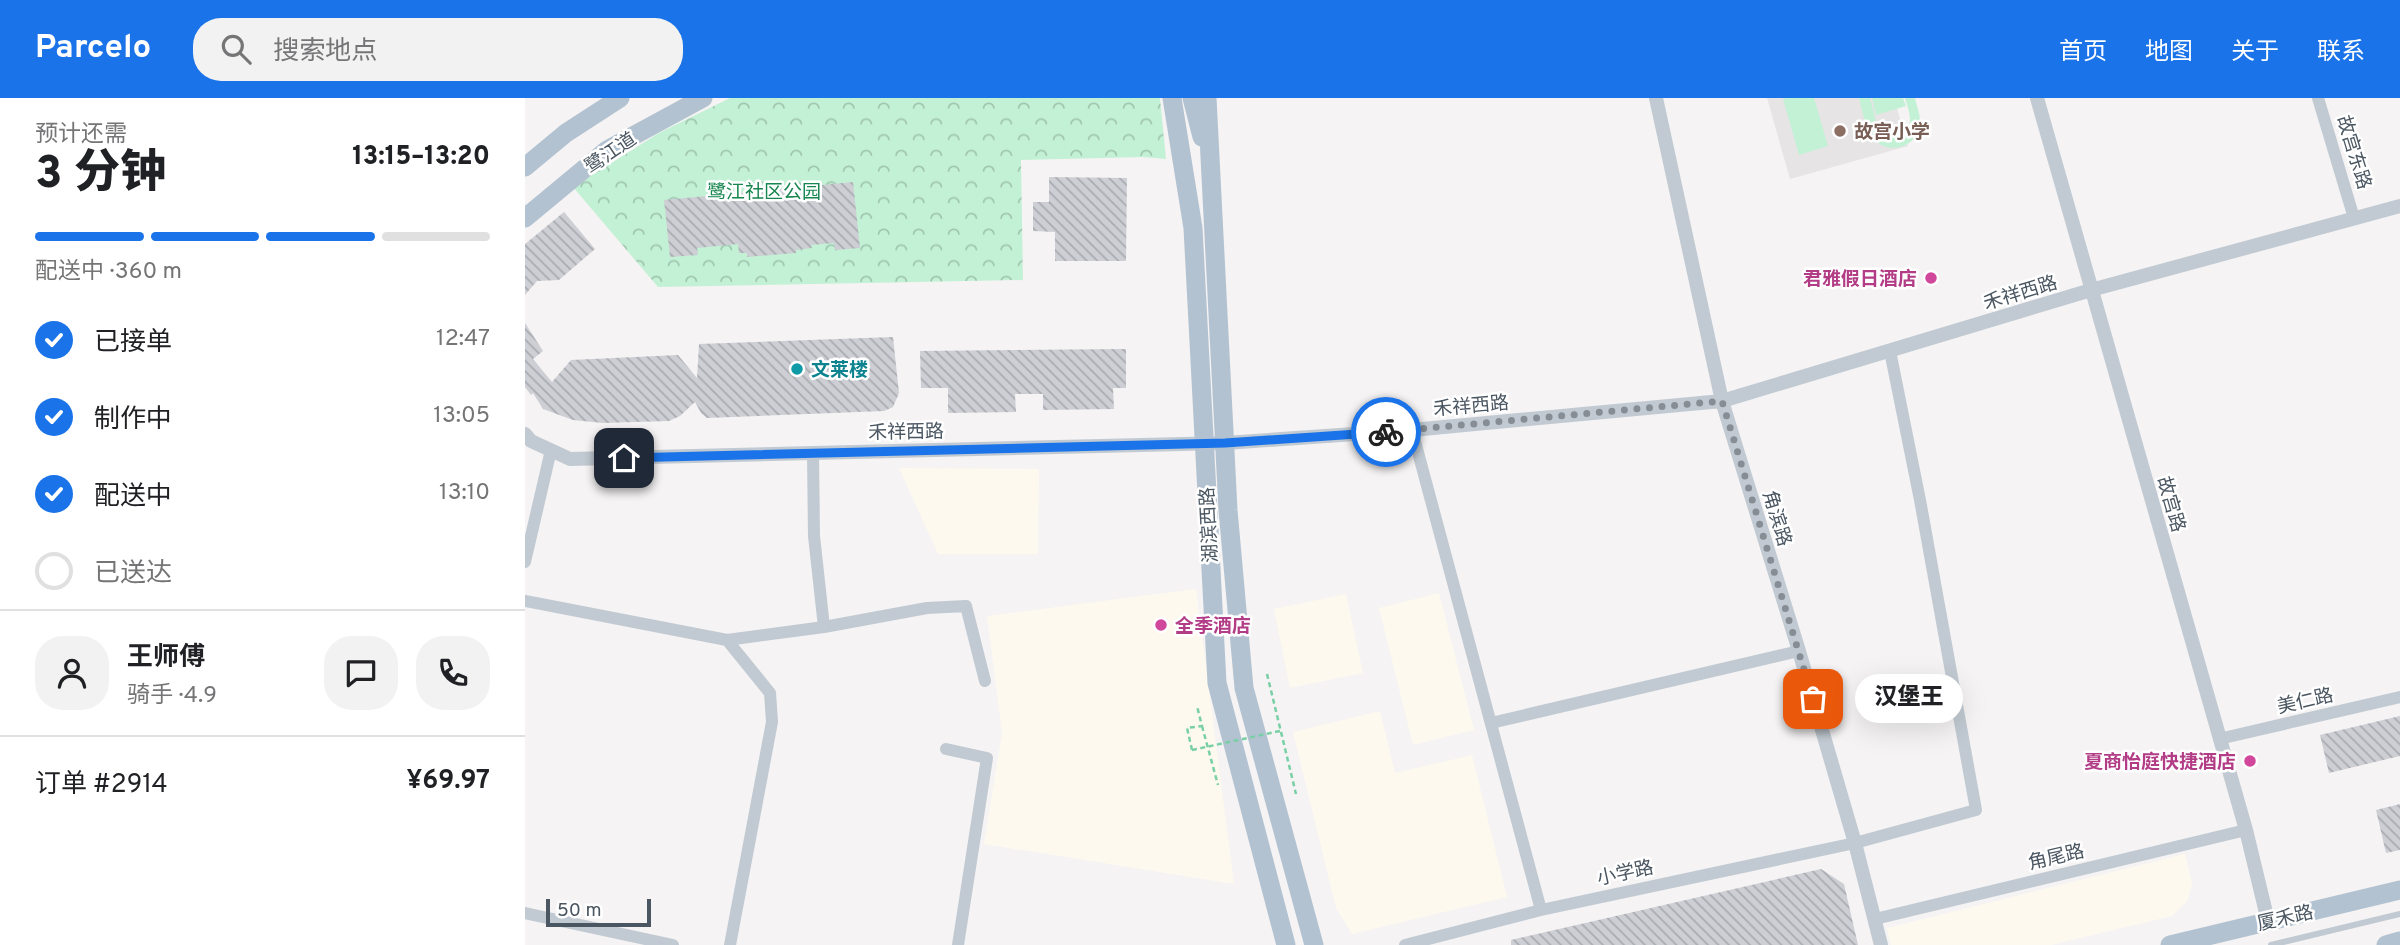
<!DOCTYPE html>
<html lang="zh">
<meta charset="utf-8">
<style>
:root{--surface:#fff;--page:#f2f2f2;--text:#202124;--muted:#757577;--line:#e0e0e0;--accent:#1a73e8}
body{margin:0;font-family:Overpass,"Noto Sans SC",sans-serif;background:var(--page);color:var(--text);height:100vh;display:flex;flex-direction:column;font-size:26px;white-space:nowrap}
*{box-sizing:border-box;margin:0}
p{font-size:23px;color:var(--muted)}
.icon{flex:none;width:38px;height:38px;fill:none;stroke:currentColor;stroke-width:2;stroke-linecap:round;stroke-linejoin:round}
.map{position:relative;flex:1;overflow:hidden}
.details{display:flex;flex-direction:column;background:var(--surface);width:525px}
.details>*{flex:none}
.scale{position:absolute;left:21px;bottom:18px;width:105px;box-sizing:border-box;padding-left:7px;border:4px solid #4a5661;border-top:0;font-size:19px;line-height:24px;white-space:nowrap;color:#4a5661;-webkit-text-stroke:5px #fff;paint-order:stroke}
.pin{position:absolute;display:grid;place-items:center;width:60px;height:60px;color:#fff;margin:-30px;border-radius:14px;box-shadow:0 4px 10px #0006}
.courier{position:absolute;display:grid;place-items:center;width:70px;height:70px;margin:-35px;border:5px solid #1a73e8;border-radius:50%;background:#fff;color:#222;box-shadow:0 2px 9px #0007}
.bubble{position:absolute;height:49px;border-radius:24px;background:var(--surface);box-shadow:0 7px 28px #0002;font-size:23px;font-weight:800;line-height:49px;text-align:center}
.summary em{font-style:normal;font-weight:800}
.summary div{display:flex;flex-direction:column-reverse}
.summary{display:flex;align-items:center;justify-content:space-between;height:119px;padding:0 35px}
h1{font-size:46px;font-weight:800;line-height:52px}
.bar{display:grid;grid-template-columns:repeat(4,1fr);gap:10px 7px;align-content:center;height:84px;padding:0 35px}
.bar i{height:9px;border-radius:5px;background:var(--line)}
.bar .selected{background:var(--accent)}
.bar p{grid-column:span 4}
.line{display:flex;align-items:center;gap:18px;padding:0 35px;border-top:2px solid var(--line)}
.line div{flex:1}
.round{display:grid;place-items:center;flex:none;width:74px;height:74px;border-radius:28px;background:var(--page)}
ol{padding:0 35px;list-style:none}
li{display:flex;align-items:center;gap:21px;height:77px}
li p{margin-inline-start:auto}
li .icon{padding:7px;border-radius:50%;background:var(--accent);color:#fff;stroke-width:4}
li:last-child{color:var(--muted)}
li i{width:38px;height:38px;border:4px solid var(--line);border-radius:50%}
header{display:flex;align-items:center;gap:42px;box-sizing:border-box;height:98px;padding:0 35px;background:var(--accent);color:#fff}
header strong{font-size:33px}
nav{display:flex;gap:38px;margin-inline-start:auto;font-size:24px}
.search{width:490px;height:63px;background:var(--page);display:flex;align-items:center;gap:18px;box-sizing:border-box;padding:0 24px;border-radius:28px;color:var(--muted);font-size:26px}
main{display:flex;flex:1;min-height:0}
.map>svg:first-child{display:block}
.commercial{fill:#fdf9ef}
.education{fill:#e6e4e5}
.park{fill:url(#park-crowns)}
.pitch{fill:#c3f1d5}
.building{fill:url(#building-back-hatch)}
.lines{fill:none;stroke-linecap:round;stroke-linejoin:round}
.path{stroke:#7ad0a6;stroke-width:2.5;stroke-dasharray:5 3.5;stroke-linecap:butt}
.service{stroke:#c1cad2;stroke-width:6}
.minor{stroke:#c1cad2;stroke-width:12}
.tertiary{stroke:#c1cad2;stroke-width:14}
.primary{stroke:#b3c2d1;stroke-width:19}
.path-bridge{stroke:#7ad0a6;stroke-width:2.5;stroke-dasharray:5 3.5;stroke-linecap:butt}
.done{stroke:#868d94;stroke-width:7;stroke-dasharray:0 12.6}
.route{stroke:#1a73e8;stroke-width:9}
.education-dot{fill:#8d6e63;stroke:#fff;stroke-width:2.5}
.hotel-dot{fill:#d1479c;stroke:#fff;stroke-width:2.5}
.culture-dot{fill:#0f9aa8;stroke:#fff;stroke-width:2.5}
.labels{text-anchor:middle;stroke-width:5;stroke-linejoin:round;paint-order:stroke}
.education-label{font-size:19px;font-weight:bold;fill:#785e54;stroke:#fff;text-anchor:start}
.street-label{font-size:19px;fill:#4a5661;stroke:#fff}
.park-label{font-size:19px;fill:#17864f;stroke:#fff}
.hotel-label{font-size:19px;font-weight:bold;fill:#b23c85;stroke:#fff;text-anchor:end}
.culture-label{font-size:19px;font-weight:bold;fill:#0d838f;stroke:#fff;text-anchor:start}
</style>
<header>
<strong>Parcelo</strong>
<div class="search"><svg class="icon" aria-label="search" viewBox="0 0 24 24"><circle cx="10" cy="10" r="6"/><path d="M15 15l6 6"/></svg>搜索地点</div>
<nav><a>首页</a><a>地图</a><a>关于</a><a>联系</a></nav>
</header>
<main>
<section class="details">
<div class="summary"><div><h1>3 分钟</h1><p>预计还需</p></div><em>13:15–13:20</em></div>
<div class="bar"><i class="selected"></i><i class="selected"></i><i class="selected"></i><i></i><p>配送中 · 360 m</p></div>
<ol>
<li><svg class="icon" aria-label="check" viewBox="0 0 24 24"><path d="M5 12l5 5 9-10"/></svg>已接单<p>12:47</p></li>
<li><svg class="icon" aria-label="check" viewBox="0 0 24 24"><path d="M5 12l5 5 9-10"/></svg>制作中<p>13:05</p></li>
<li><svg class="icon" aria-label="check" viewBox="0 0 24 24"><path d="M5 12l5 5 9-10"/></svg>配送中<p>13:10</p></li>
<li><i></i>已送达</li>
</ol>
<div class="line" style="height:126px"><a class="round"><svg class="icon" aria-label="person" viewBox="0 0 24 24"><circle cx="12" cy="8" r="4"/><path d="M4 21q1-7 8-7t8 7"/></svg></a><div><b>王师傅</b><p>骑手 · 4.9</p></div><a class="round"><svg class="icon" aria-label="chat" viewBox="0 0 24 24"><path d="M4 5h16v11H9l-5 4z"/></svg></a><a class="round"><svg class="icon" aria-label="phone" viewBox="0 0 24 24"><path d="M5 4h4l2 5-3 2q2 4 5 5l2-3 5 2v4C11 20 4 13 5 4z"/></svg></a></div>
<div class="line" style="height:91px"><div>订单 #2914</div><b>¥69.97</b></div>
</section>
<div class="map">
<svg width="1875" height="847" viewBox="0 0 1875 847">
<defs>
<pattern id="park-crowns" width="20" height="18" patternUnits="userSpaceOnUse" patternTransform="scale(1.75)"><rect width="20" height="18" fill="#c3f1d5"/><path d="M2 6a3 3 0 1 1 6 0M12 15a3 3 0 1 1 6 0" fill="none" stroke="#a0c6b0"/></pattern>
<pattern id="building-back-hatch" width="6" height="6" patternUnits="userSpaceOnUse" patternTransform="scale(1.75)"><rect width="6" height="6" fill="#cdcfd5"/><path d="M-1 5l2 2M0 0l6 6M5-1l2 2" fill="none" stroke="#a8abb0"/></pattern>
</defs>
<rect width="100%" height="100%" fill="#f5f3f3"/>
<path class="commercial" d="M 374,370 L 514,371 L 513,456 L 413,456 Z
M 671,491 L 709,786 L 459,746 L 477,635 L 462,518 Z
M 914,495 L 949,632 L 888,647 L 854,510 Z
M 821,496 L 838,575 L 765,590 L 749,511 Z
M 855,613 L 870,675 L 947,657 L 982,799 L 827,836 L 811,810 L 768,634 Z
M 1660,756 L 1667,785 L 1663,802 L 1647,818 L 1526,847 L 1366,847 L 1362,830 Z"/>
<path class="education" d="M 1242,0 L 1369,0 L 1383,48 L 1265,81 Z"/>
<path class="park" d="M 205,0 L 635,0 L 641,61 L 618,59 L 496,62 L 498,182 L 133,189 L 48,89 L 134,35 Z"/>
<path class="pitch" d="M 1263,0 L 1289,0 L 1303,48 L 1274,57 L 1258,1 Z
M 1334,0 L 1345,0 C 1348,10 1350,25 1356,33 C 1366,45 1385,38 1385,22 C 1385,15 1382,7 1380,0 L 1390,0 C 1392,9 1396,18 1395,27 C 1392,49 1364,58 1349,41 C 1339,31 1338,13 1334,0 Z
M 1347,0 L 1378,0 L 1381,8 L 1351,17 Z"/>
<path class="building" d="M 524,79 L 602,80 L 601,163 L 530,163 L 530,134 L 508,133 L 508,104 L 524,104 Z
M 328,84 L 335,150 L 310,152 L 309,145 L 286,147 L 287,150 L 271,152 L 271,155 L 222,159 L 222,155 L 214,155 L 213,146 L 172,150 L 173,157 L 145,159 L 139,102 Z
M 39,114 L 70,151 L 34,182 L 12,183 L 0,197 L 0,146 Z
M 0,225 L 18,253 L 8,261 L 27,284 L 46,262 L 153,257 L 172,280 L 174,246 L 368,239 L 374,295 L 368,309 L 359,313 L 182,320 L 176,315 L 170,304 L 155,318 L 144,323 L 78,325 L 48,322 L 18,311 L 8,295 L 6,297 L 0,289 Z
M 601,251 L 601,290 L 588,290 L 589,311 L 518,312 L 518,296 L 490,296 L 491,314 L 423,315 L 423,290 L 396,290 L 395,253 Z
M 1875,618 L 1875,658 L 1804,675 L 1795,637 Z
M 1875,706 L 1875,752 L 1861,755 L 1851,712 Z
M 1296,771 L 1319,786 L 1333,847 L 986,847 L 986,842 Z"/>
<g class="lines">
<path class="path" d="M 742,576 L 771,696
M 677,628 L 693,687
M 667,652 L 662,630 L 677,628 L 672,608"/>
<path class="service" d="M 1746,847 L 1875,816"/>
<path class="minor" d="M 1793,0 L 1829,120
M 887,332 L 1016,812
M 288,355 L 289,438 L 299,529
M 0,464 L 26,352
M 0,503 L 202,542 L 245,595 L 247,624 L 205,847
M 202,542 L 299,529 L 402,510 L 441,508 L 460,583
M 966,625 L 1274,553
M 1694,641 L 1875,599
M 421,651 L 462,660 L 433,847
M 0,815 L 148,847
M 1350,821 L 1721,732
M 880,847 L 1016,812 L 1330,745 L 1451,712 L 1395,402 L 1365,253"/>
<path class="tertiary" d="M 1131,0 L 1197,303 L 1274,553 L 1330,745 L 1356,847
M 1512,0 L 1721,732 L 1743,823
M 0,336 L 6,343 L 45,361 L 700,345 L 887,332 L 1197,303 L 1566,192 L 1875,108"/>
<path class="primary" d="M 647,0 L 668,130 L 692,585 L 761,847
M 667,0 L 677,39
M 682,0 L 703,412 L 719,590 L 789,847
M 0,69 L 41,35 L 95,0
M 0,120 L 82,52 L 178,0
M 1645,847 L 1875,792
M 1861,847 L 1875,843"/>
<path class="path-bridge" d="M 667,652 L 755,633"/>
</g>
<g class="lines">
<path class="done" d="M 861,334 L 1197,303 L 1288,601"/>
<path class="route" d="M 99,360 L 700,345 L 861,334"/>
</g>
<circle class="education-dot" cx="1315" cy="33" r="7"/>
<g class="hotel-dot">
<circle cx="1406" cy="180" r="7"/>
<circle cx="636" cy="527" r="7"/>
<circle cx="1725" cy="663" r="7"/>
</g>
<circle class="culture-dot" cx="272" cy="271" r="7"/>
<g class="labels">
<g class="education-label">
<text x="1329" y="40">故宫小学</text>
</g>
<g class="street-label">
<text transform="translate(85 54) rotate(-34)" y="7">鹭江道</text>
<text transform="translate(1830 54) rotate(73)" y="7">故宫东路</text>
<text transform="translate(1495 194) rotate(-17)" y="7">禾祥西路</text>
<text transform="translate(946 307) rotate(-5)" y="7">禾祥西路</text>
<text transform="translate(381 333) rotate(-1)" y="7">禾祥西路</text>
<text transform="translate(1647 406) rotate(74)" y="7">故宫路</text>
<text transform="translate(1253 420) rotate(73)" y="7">角滨路</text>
<text transform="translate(683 427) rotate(-93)" y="7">湖滨西路</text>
<text transform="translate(1780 602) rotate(-13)" y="7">美仁路</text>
<text transform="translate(1531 758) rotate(-13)" y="7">角尾路</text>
<text transform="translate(1100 774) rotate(-12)" y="7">小学路</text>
<text transform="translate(1760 819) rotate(-13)" y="7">厦禾路</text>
</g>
<g class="park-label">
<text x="239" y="100">鹭江社区公园</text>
</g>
<g class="hotel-label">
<text x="1392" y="187">君雅假日酒店</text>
<text x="650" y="534" text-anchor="start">全季酒店</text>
<text x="1711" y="670">夏商怡庭快捷酒店</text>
</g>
<g class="culture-label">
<text x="286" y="278">文莱楼</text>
</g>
</g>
</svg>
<div class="scale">50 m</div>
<div class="pin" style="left:1288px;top:601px;background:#ea580c"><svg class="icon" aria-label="bag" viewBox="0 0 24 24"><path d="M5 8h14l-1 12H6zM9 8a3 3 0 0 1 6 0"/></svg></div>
<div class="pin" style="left:99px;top:360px;background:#1f2937"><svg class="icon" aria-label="home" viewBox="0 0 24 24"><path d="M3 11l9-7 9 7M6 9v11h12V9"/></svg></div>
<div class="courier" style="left:861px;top:334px"><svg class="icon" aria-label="bike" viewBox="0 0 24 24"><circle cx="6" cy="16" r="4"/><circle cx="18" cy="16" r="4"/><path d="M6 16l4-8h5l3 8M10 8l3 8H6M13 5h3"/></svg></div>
<div class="bubble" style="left:1330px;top:576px;width:108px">汉堡王</div>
</div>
</main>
